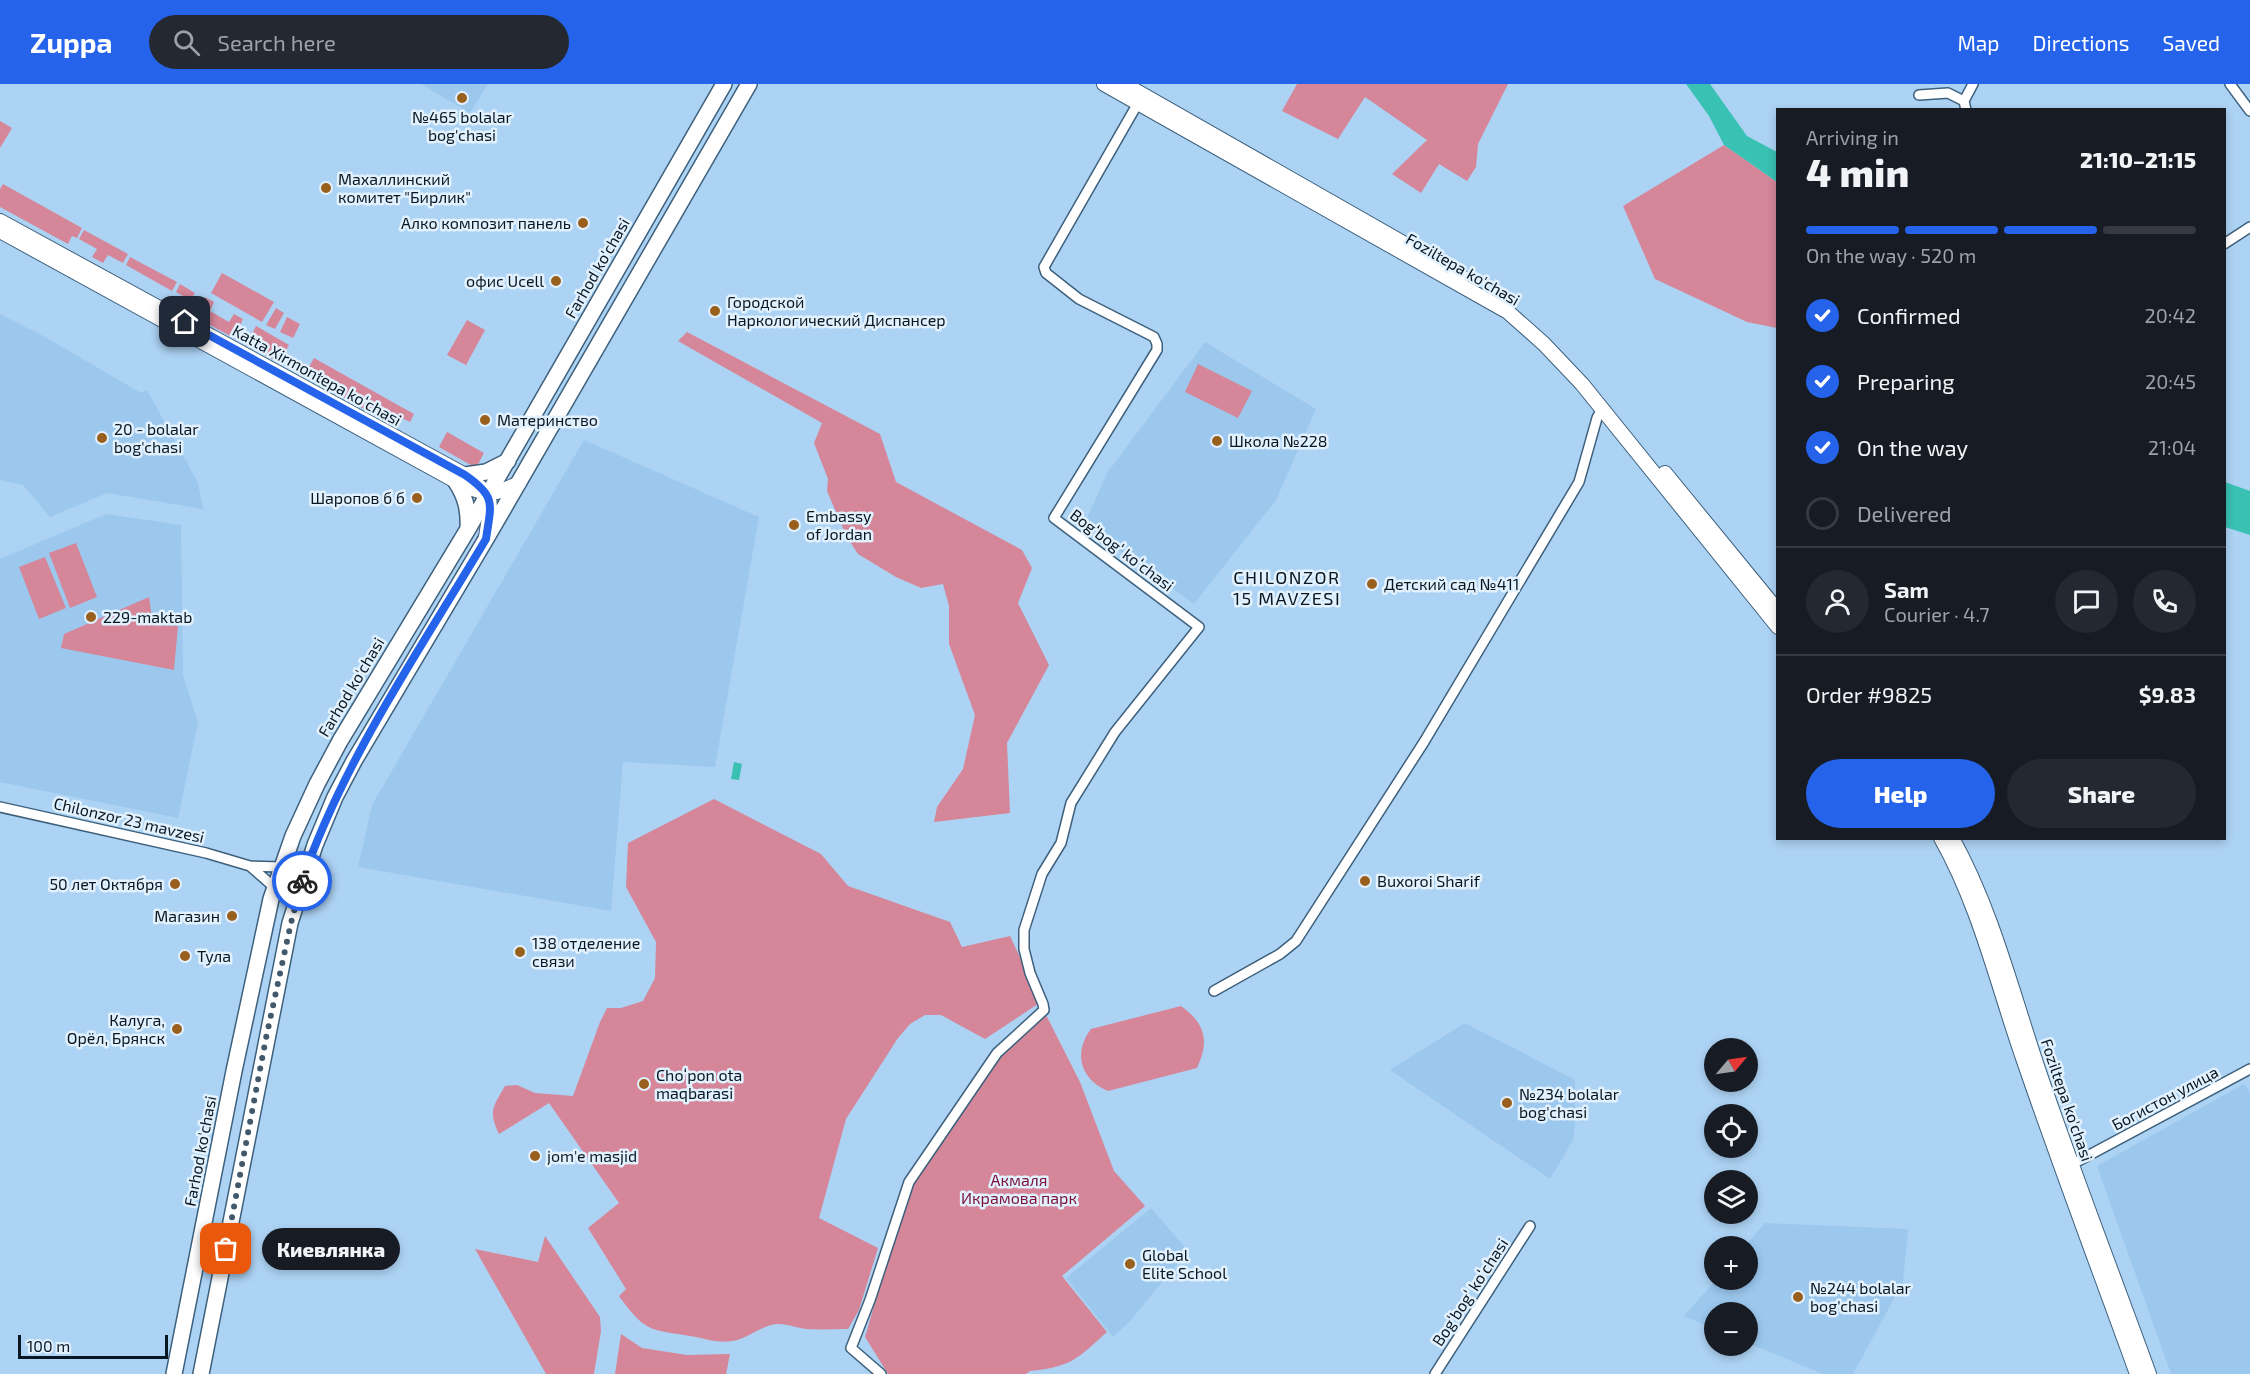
<!DOCTYPE html>
<meta charset="utf-8">
<style>
:root{--surface:#171b24;--page:#242831;--text:#f1f3f6;--muted:#9ea1a6;--line:#363941;--accent:#2563eb}
body{margin:0;font-family:"Exo 2",sans-serif;background:var(--page);color:var(--text);height:100vh;display:flex;flex-direction:column;font-size:22px;white-space:nowrap}
*{box-sizing:border-box;margin:0}
p{font-size:20px;color:var(--muted)}
.icon{flex:none;width:33px;height:33px;fill:none;stroke:currentColor;stroke-width:2;stroke-linecap:round;stroke-linejoin:round}
.map{position:relative;flex:1;overflow:hidden}
.drawer{position:absolute;left:1776px;top:24px;width:450px;height:732px;display:flex;flex-direction:column;background:var(--surface);border-radius:0px;box-shadow:0 3px 9px #0003}
.drawer>*{flex:none}
.needle{width:39px;rotate:61deg}
.controls{position:absolute;left:1704px;top:954px;display:grid;gap:12px}
.controls a{display:grid;place-items:center;width:54px;height:54px;border-radius:50%;background:var(--surface);box-shadow:0 3px 9px #0003;font-size:30px}
.scale{position:absolute;left:18px;bottom:15px;width:150px;box-sizing:border-box;padding-left:6px;border:3px solid #091722;border-top:0;font-size:16px;line-height:21px;white-space:nowrap;color:#091722;-webkit-text-stroke:4px #e2f1fe;paint-order:stroke}
.pin{position:absolute;display:grid;place-items:center;width:51px;height:51px;color:#fff;margin:-26px;border-radius:12px;box-shadow:0 3px 9px #0006}
.courier{position:absolute;display:grid;place-items:center;width:60px;height:60px;margin:-30px;border:4px solid #2563eb;border-radius:50%;background:#fff;color:#222;box-shadow:0 2px 8px #0007}
.bubble{position:absolute;height:42px;border-radius:21px;background:var(--surface);box-shadow:0 3px 9px #0003;font-size:20px;font-weight:800;line-height:42px;text-align:center}
.overview em{font-style:normal;font-weight:800}
.overview div{display:flex;flex-direction:column-reverse}
.overview{display:flex;align-items:center;justify-content:space-between;height:102px;padding:0 30px}
h1{font-size:39px;font-weight:800;line-height:45px}
.bar{display:grid;grid-template-columns:repeat(4,1fr);gap:9px 6px;align-content:center;height:72px;padding:0 30px}
.bar i{height:8px;border-radius:4px;background:var(--line)}
.bar .on{background:var(--accent)}
.bar p{grid-column:span 4}
.line{display:flex;align-items:center;gap:15px;padding:0 30px;border-top:2px solid var(--line)}
.line div{flex:1}
.round{display:grid;place-items:center;flex:none;width:63px;height:63px;border-radius:32px;background:var(--page)}
ol{padding:0 30px;list-style:none}
li{display:flex;align-items:center;gap:18px;height:66px}
li p{margin-inline-start:auto}
li .icon{padding:6px;border-radius:50%;background:var(--accent);color:#fff;stroke-width:4}
li:last-child{color:var(--muted)}
li i{width:33px;height:33px;border:3px solid var(--line);border-radius:50%}
.primary-button{display:flex;gap:12px;margin-top:auto;padding:12px 30px}
.primary-button a{flex:1;height:69px;border-radius:36px;background:var(--accent);color:#fff;font-size:24px;font-weight:800;line-height:69px;text-align:center}
.primary-button a+a{background:var(--page);color:var(--text)}
header{display:flex;align-items:center;gap:36px;box-sizing:border-box;height:84px;padding:0 30px;background:var(--accent);color:#fff}
header strong{font-size:28px}
nav{display:flex;gap:33px;margin-inline-start:auto;font-size:21px}
.search{width:420px;height:54px;background:var(--page);display:flex;align-items:center;gap:15px;box-sizing:border-box;padding:0 21px;border-radius:33px;color:var(--muted);font-size:22px}
.map>svg:first-child{display:block}
.built{fill:#9cc8ee}
.green{fill:#d58699}
.water{fill:#39c1b3}
.lines{fill:none;stroke-linecap:round;stroke-linejoin:round}
.street-casing{stroke:#3d607c;stroke-width:12}
.secondary-casing{stroke:#3d607c;stroke-width:16}
.primary-casing{stroke:#3d607c;stroke-width:18}
.street{stroke:#fff;stroke-width:9}
.secondary{stroke:#fff;stroke-width:14}
.primary{stroke:#fff;stroke-width:15}
.done{stroke:#42596c;stroke-width:6;stroke-dasharray:0 10.8}
.route{stroke:#2563eb;stroke-width:8}
.poi-dot{fill:#995f1d;stroke:#e2f1fe;stroke-width:2}
.labels{text-anchor:middle;stroke-width:5;stroke-linejoin:round;paint-order:stroke}
.poi-label{font-size:16px;fill:#091722;stroke:#e2f1fe;text-anchor:start}
.street-label{font-size:16px;fill:#091722;stroke:#e2f1fe}
.park-label{font-size:16px;fill:#7b123a;stroke:#e2f1fe}
.neighbourhood-label{font-size:18px;letter-spacing:1.5px;fill:#091722;stroke:#e2f1fe}
</style>
<header>
<strong>Zuppa</strong>
<div class="search"><svg class="icon" aria-label="search" viewBox="0 0 24 24"><circle cx="10" cy="10" r="6"/><path d="M15 15l6 6"/></svg>Search here</div>
<nav><a>Map</a><a>Directions</a><a>Saved</a></nav>
</header>
<div class="map">
<svg width="2250" height="1290" viewBox="0 0 2250 1290">
<rect width="100%" height="100%" fill="#add3f4"/>
<path class="built" d="M 421,0 L 488,0 L 470,29 Z
M 0,230 L 45,253 L 141,309 L 147,306 L 198,399 L 203,425 L 107,409 L 50,433 L 23,401 L 0,396 Z
M 1205,258 L 1316,325 L 1276,416 L 1194,520 L 1084,441 L 1107,389 Z
M 584,356 L 759,433 L 715,683 L 623,678 L 611,827 L 358,783 L 372,721 Z
M 106,430 L 181,441 L 183,591 L 198,639 L 178,734 L 0,698 L 0,475 Z
M 1465,939 L 1575,996 L 1575,1042 L 1573,1056 L 1550,1095 L 1390,986 Z
M 2244,1000 L 2250,1008 L 2250,1290 L 2171,1290 L 2097,1082 Z
M 1151,1124 L 1188,1167 L 1130,1237 L 1113,1253 L 1066,1194 Z
M 1765,1139 L 1908,1145 L 1903,1198 L 1853,1290 L 1823,1290 L 1748,1259 L 1748,1228 L 1714,1228 L 1714,1245 L 1684,1232 L 1716,1196 L 1748,1196 L 1748,1162 L 1745,1162 Z"/>
<path class="green" d="M 1297,0 L 1508,0 L 1478,60 L 1476,83 L 1467,97 L 1439,80 L 1421,109 L 1392,90 L 1427,56 L 1365,13 L 1338,55 L 1282,27 Z
M 0,37 L 12,44 L 0,64 Z
M 1724,61 L 1777,98 L 1777,244 L 1747,238 L 1655,195 L 1623,122 Z
M 3,100 L 82,144 L 77,154 L 72,152 L 68,160 L 0,123 L 0,105 Z
M 84,146 L 128,170 L 123,179 L 108,171 L 103,179 L 92,173 L 97,165 L 79,155 Z
M 130,173 L 177,198 L 172,207 L 126,181 Z
M 222,189 L 274,218 L 262,238 L 211,209 Z
M 180,200 L 195,209 L 190,216 L 176,208 Z
M 205,213 L 214,218 L 210,227 L 229,238 L 234,230 L 243,235 L 239,244 L 252,250 L 256,242 L 289,261 L 283,271 L 272,275 L 201,236 L 197,229 Z
M 276,224 L 284,229 L 275,245 L 266,241 Z
M 287,233 L 300,240 L 293,254 L 280,248 Z
M 467,236 L 485,246 L 466,281 L 447,271 Z
M 687,248 L 880,350 L 896,398 L 1022,466 L 1032,484 L 1018,519 L 1049,581 L 1007,659 L 1010,729 L 934,738 L 937,723 L 963,685 L 975,631 L 949,560 L 949,522 L 943,500 L 921,504 L 896,493 L 858,470 L 846,451 L 827,407 L 828,395 L 814,359 L 822,339 L 678,257 Z
M 293,273 L 309,283 L 314,274 L 414,330 L 410,338 L 400,333 L 395,342 L 292,285 Z
M 1198,280 L 1252,307 L 1238,334 L 1185,308 Z
M 447,348 L 484,369 L 476,384 L 439,363 Z
M 76,459 L 97,513 L 70,524 L 49,469 Z
M 45,473 L 66,524 L 39,535 L 19,483 Z
M 149,513 L 153,541 L 178,542 L 174,586 L 61,564 L 64,550 Z
M 714,715 L 821,770 L 848,802 L 950,838 L 962,863 L 1010,852 L 1041,918 L 985,955 L 941,931 L 925,931 L 910,940 L 898,954 L 846,1035 L 819,1134 L 878,1164 L 859,1226 L 848,1245 C 834,1245 820,1246 806,1245 C 797,1244 788,1240 779,1240 C 764,1240 751,1252 737,1256 C 723,1260 709,1256 696,1253 C 652,1245 647,1251 619,1212 L 626,1205 L 588,1144 L 619,1119 L 549,1019 L 499,1050 C 488,1027 493,1023 505,1002 L 517,1001 L 535,1009 L 573,1012 L 600,938 L 607,924 L 621,924 L 643,917 L 655,894 L 656,858 L 626,803 L 628,759 Z
M 1181,922 C 1205,939 1210,957 1197,984 L 1108,1007 C 1080,995 1073,969 1091,945 Z
M 1044,927 L 1080,998 L 1114,1087 L 1145,1122 L 1062,1192 L 1107,1248 C 1077,1275 1071,1283 1030,1287 L 1026,1290 L 888,1290 L 865,1253 L 909,1102 L 992,967 Z
M 545,1152 L 600,1233 L 601,1247 L 594,1290 L 546,1290 L 475,1165 L 538,1178 Z
M 621,1250 L 642,1264 L 687,1271 L 730,1270 L 726,1290 L 615,1290 Z"/>
<path class="water" d="M 1686,0 L 1710,0 L 1747,52 L 1777,68 L 1777,98 L 1724,61 L 1709,32 Z
M 2225,398 L 2250,407 L 2250,451 L 2225,443 Z
M 734,678 L 742,680 L 739,696 L 731,695 Z"/>
<g class="lines">
<g class="street-casing">
<path id="street" d="M 2230,0 L 2250,27
M 1919,11 L 1948,9 L 1964,17
M 1966,26 L 1964,17 L 1973,0
M 2224,160 L 2250,143
M 0,723 L 206,769 L 250,782 L 281,783
M 250,782 L 274,803
M 1214,907 L 1280,870 L 1296,857 L 1424,658 L 1579,398 L 1597,334 L 1602,325
M 2067,1083 L 2250,985
M 881,1290 L 851,1264 L 870,1216 L 909,1098 L 997,969 L 1044,926 L 1043,920 L 1030,889 L 1024,865 L 1024,846 L 1042,790 L 1061,759 L 1071,719 L 1115,648 L 1199,543 L 1054,434 L 1157,266 L 1157,260 L 1154,253 L 1079,215 L 1046,189 L 1044,183 L 1138,19
M 1435,1290 L 1530,1142"/>
</g>
<g class="secondary-casing">
<path id="secondary" d="M 1104,0 L 1508,228 L 1544,260 L 1582,300 L 1778,543
M 1124,0 L 1461,192
M 0,137 L 465,391 C 497,413 491,418 486,453
M 0,147 L 463,401 C 489,413 494,411 519,399
M 1665,389 L 1778,527
M 1941,754 C 1980,823 1998,903 2024,977 C 2060,1082 2099,1185 2137,1290
M 1952,754 C 1992,826 2012,908 2038,985 C 2073,1088 2112,1188 2149,1290"/>
</g>
<g class="primary-casing">
<path id="primary" d="M 465,391 L 486,388 L 508,377
M 456,398 C 466,413 469,427 468,445
M 174,1290 L 234,987 L 271,815 L 293,752 L 317,700 L 340,657 L 468,445 L 724,0
M 201,1290 L 290,839 L 315,761 L 335,713 L 354,677 L 486,455 L 749,0"/>
</g>
<use href="#street" class="street"/>
<use href="#secondary" class="secondary"/>
<use href="#primary" class="primary"/>
</g>
<g class="lines">
<path class="done" d="M 226,1165 L 266,954 L 291,839 L 302,797"/>
<path class="route" d="M 185,238 L 465,391 C 497,413 491,420 486,455 C 420,566 344,675 302,797"/>
</g>
<g class="poi-dot">
<circle cx="462" cy="14" r="6"/>
<circle cx="326" cy="104" r="6"/>
<circle cx="583" cy="139" r="6"/>
<circle cx="556" cy="197" r="6"/>
<circle cx="715" cy="227" r="6"/>
<circle cx="485" cy="336" r="6"/>
<circle cx="102" cy="354" r="6"/>
<circle cx="1217" cy="357" r="6"/>
<circle cx="417" cy="414" r="6"/>
<circle cx="794" cy="441" r="6"/>
<circle cx="1372" cy="500" r="6"/>
<circle cx="91" cy="533" r="6"/>
<circle cx="1365" cy="797" r="6"/>
<circle cx="175" cy="800" r="6"/>
<circle cx="232" cy="832" r="6"/>
<circle cx="520" cy="868" r="6"/>
<circle cx="185" cy="872" r="6"/>
<circle cx="177" cy="945" r="6"/>
<circle cx="644" cy="1000" r="6"/>
<circle cx="1507" cy="1019" r="6"/>
<circle cx="535" cy="1072" r="6"/>
<circle cx="1130" cy="1180" r="6"/>
<circle cx="1798" cy="1213" r="6"/>
</g>
<g class="labels">
<g class="poi-label">
<text x="462" y="39" text-anchor="middle">№465 bolalar<tspan x="462" dy="18">bog'chasi</tspan></text>
<text x="338" y="101">Махаллинский<tspan x="338" dy="18">комитет "Бирлик"</tspan></text>
<text x="571" y="145" text-anchor="end">Алко композит панель</text>
<text x="544" y="203" text-anchor="end">офис Ucell</text>
<text x="727" y="224">Городской<tspan x="727" dy="18">Наркологический Диспансер</tspan></text>
<text x="497" y="342">Материнство</text>
<text x="114" y="351">20 - bolalar<tspan x="114" dy="18">bog'chasi</tspan></text>
<text x="1229" y="363">Школа №228</text>
<text x="405" y="420" text-anchor="end">Шаропов б б</text>
<text x="806" y="438">Embassy<tspan x="806" dy="18">of Jordan</tspan></text>
<text x="1384" y="506">Детский сад №411</text>
<text x="103" y="539">229-maktab</text>
<text x="1377" y="803">Buxoroi Sharif</text>
<text x="163" y="806" text-anchor="end">50 лет Октября</text>
<text x="220" y="838" text-anchor="end">Магазин</text>
<text x="532" y="865">138 отделение<tspan x="532" dy="18">связи</tspan></text>
<text x="197" y="878">Тула</text>
<text x="165" y="942" text-anchor="end">Калуга,<tspan x="165" dy="18">Орёл, Брянск</tspan></text>
<text x="656" y="997">Choʻpon ota<tspan x="656" dy="18">maqbarasi</tspan></text>
<text x="1519" y="1016">№234 bolalar<tspan x="1519" dy="18">bog'chasi</tspan></text>
<text x="547" y="1078">jom'e masjid</text>
<text x="1142" y="1177">Global<tspan x="1142" dy="18">Elite School</tspan></text>
<text x="1810" y="1210">№244 bolalar<tspan x="1810" dy="18">bog'chasi</tspan></text>
</g>
<g class="street-label">
<text transform="translate(597 184) rotate(-60)" y="6">Farhod ko'chasi</text>
<text transform="translate(1463 185) rotate(30)" y="6">Foziltepa ko'chasi</text>
<text transform="translate(317 291) rotate(29)" y="6">Katta Xirmontepa koʻchasi</text>
<text transform="translate(1122 466) rotate(37)" y="6">Bogʻbogʻ koʻchasi</text>
<text transform="translate(351 603) rotate(-59)" y="6">Farhod ko'chasi</text>
<text transform="translate(129 736) rotate(13)" y="6">Chilonzor 23 mavzesi</text>
<text transform="translate(2165 1014) rotate(-28)" y="6">Богистон улица</text>
<text transform="translate(2067 1016) rotate(71)" y="6">Foziltepa ko'chasi</text>
<text transform="translate(200 1067) rotate(-79)" y="6">Farhod ko'chasi</text>
<text transform="translate(1470 1208) rotate(-57)" y="6">Bogʻbogʻ koʻchasi</text>
</g>
<g class="park-label">
<text x="1019" y="1102">Акмаля<tspan x="1019" dy="18">Икрамова парк</tspan></text>
</g>
<g class="neighbourhood-label">
<text x="1287" y="500">CHILONZOR<tspan x="1287" dy="21">15 MAVZESI</tspan></text>
</g>
</g>
</svg>
<div class="controls">
<a><svg class="needle" viewBox="-14 -14 28 28"><path d="M0-13l5 13h-10z" fill="#e53935"/><path d="M0 13l5-13h-10z" fill="#9ea1a6"/></svg></a>
<a><svg class="icon" aria-label="locate" viewBox="0 0 24 24"><circle cx="12" cy="12" r="6"/><path d="M12 2v4M12 18v4M2 12h4M18 12h4"/></svg></a>
<a><svg class="icon" aria-label="layers" viewBox="0 0 24 24"><path d="M12 4l9 5-9 5-9-5zM3 14l9 5 9-5"/></svg></a>
<a>+</a>
<a>−</a>
</div>
<div class="scale">100 m</div>
<div class="pin" style="left:226px;top:1165px;background:#ea580c"><svg class="icon" aria-label="bag" viewBox="0 0 24 24"><path d="M5 8h14l-1 12H6zM9 8a3 3 0 0 1 6 0"/></svg></div>
<div class="pin" style="left:185px;top:238px;background:#1f2937"><svg class="icon" aria-label="home" viewBox="0 0 24 24"><path d="M3 11l9-7 9 7M6 9v11h12V9"/></svg></div>
<div class="courier" style="left:302px;top:797px"><svg class="icon" aria-label="bike" viewBox="0 0 24 24"><circle cx="6" cy="16" r="4"/><circle cx="18" cy="16" r="4"/><path d="M6 16l4-8h5l3 8M10 8l3 8H6M13 5h3"/></svg></div>
<div class="bubble" style="left:262px;top:1144px;width:138px">Киевлянка</div>
<section class="drawer">
<div class="overview"><div><h1>4 min</h1><p>Arriving in</p></div><em>21:10–21:15</em></div>
<div class="bar"><i class="on"></i><i class="on"></i><i class="on"></i><i></i><p>On the way · 520 m</p></div>
<ol>
<li><svg class="icon" aria-label="check" viewBox="0 0 24 24"><path d="M5 12l5 5 9-10"/></svg>Confirmed<p>20:42</p></li>
<li><svg class="icon" aria-label="check" viewBox="0 0 24 24"><path d="M5 12l5 5 9-10"/></svg>Preparing<p>20:45</p></li>
<li><svg class="icon" aria-label="check" viewBox="0 0 24 24"><path d="M5 12l5 5 9-10"/></svg>On the way<p>21:04</p></li>
<li><i></i>Delivered</li>
</ol>
<div class="line" style="height:108px"><a class="round"><svg class="icon" aria-label="person" viewBox="0 0 24 24"><circle cx="12" cy="8" r="4"/><path d="M4 21q1-7 8-7t8 7"/></svg></a><div><b>Sam</b><p>Courier · 4.7</p></div><a class="round"><svg class="icon" aria-label="chat" viewBox="0 0 24 24"><path d="M4 5h16v11H9l-5 4z"/></svg></a><a class="round"><svg class="icon" aria-label="phone" viewBox="0 0 24 24"><path d="M5 4h4l2 5-3 2q2 4 5 5l2-3 5 2v4C11 20 4 13 5 4z"/></svg></a></div>
<div class="line" style="height:78px"><div>Order #9825</div><b>$9.83</b></div>
<div class="primary-button"><a>Help</a><a>Share</a></div>
</section>
</div>
